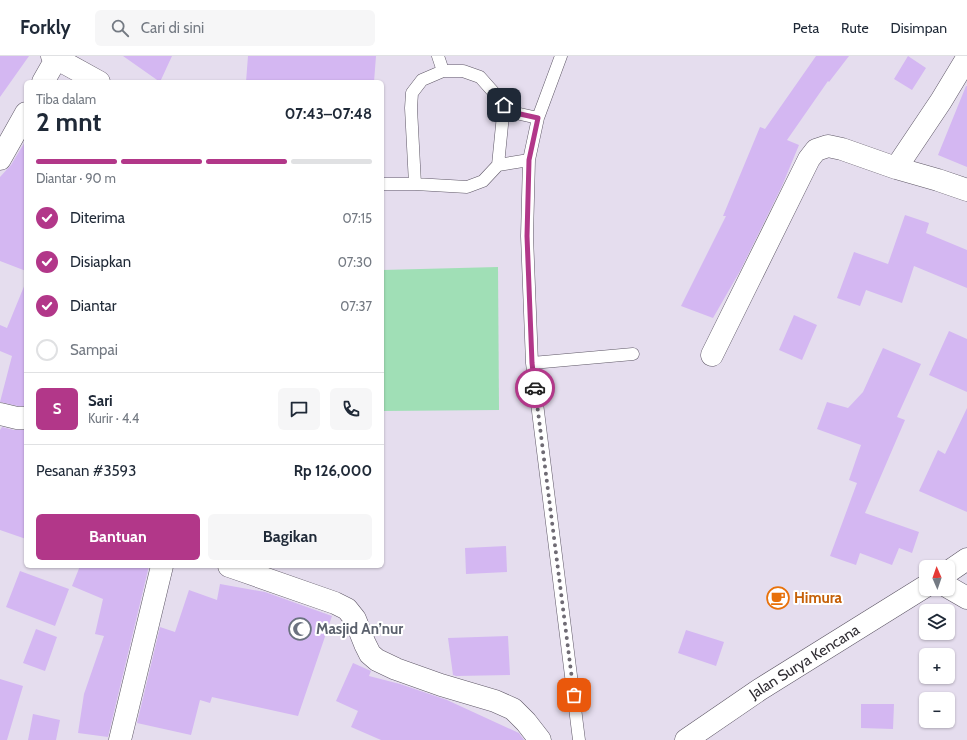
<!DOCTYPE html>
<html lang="id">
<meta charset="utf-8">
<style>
:root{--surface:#fff;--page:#f6f6f7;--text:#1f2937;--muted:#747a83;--line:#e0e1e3;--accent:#b23789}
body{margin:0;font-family:Cabin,sans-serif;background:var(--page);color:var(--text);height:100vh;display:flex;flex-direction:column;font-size:15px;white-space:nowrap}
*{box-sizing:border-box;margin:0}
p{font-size:13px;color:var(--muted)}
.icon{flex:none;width:22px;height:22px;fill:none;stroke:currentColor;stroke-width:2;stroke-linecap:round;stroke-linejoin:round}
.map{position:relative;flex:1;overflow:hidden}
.drawer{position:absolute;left:24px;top:24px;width:360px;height:488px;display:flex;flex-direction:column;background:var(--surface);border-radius:6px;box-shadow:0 1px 3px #0004}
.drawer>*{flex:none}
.needle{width:26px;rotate:358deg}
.buttons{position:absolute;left:919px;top:504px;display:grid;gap:8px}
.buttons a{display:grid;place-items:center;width:36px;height:36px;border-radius:6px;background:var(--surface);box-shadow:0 1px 3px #0004;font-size:20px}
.pin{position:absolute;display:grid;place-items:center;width:34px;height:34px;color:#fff;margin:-17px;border-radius:8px;box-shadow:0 2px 6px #0006}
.courier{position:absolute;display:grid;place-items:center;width:40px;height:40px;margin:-20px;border:3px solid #b23789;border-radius:50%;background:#fff;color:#222;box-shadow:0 1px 5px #0007}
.summary em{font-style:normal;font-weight:700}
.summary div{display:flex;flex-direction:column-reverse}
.summary{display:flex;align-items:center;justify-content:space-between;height:68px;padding:0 12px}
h1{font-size:26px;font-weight:700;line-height:30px}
.bar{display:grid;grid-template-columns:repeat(4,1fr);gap:6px 4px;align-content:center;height:48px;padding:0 12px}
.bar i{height:5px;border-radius:3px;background:var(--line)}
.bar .on{background:var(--accent)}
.bar p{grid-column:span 4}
.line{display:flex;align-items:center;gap:10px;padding:0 12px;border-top:1px solid var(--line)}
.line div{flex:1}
.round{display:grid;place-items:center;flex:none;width:42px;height:42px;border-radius:6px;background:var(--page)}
ol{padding:0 12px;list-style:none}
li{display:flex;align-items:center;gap:12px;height:44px}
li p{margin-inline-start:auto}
li .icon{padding:4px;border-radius:50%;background:var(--accent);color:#fff;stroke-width:4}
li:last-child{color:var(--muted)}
li i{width:22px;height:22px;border:2px solid var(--line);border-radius:50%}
.cta{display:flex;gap:8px;margin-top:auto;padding:8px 12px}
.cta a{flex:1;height:46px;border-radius:6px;background:var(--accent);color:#fff;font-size:16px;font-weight:700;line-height:46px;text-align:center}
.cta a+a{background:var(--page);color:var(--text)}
header{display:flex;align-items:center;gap:24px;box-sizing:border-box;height:56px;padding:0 20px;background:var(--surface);border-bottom:1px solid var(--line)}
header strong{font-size:19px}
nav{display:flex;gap:22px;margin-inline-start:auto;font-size:14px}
.search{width:280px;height:36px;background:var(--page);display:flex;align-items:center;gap:10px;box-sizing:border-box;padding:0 14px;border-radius:6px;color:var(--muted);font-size:15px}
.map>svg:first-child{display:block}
.green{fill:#a0dfb6}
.building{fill:#d4b7f2}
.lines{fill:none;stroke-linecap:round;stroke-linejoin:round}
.service-casing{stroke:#5e5766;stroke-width:13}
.minor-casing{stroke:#5e5766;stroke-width:23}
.tertiary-casing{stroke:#5e5766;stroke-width:23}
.service{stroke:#fff;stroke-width:12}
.minor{stroke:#fff;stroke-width:22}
.tertiary{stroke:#fff;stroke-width:22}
.done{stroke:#6f6b74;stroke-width:4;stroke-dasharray:0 7.2}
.route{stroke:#b23789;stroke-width:5}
.labels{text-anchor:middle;stroke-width:4;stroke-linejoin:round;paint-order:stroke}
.food-label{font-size:15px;font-weight:bold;fill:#c56008;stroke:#fff;text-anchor:start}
.worship-label{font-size:15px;font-weight:bold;fill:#5b616d;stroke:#fff;text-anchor:start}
.street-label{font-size:15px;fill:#302d33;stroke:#fff}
</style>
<header>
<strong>Forkly</strong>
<div class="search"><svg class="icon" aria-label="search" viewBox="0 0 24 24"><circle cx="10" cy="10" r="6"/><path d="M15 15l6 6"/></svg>Cari di sini</div>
<nav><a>Peta</a><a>Rute</a><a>Disimpan</a></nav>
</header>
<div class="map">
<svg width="967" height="684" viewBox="0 0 967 684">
<rect width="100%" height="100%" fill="#e5ddee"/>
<path class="green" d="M 498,211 L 499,354 L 382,355 L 382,214 Z"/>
<path class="building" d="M 0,0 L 29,0 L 0,41 Z
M 123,0 L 172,0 L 160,26 Z
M 248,0 L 376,0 L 374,26 L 246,26 Z
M 816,0 L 849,0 L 829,26 L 828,25 L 787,84 L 799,89 L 782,130 L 740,215 L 713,262 L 681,250 L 726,160 L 723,160 L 760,71 L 765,73 Z
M 908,0 L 926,12 L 912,34 L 894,23 Z
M 966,30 L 967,30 L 967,111 L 938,99 Z
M 26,84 L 26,215 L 0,205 L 0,121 L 11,109 Z
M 905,159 L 929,167 L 926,177 L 967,194 L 967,232 L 914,210 L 902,247 L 866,234 L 860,250 L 837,242 L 854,196 L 888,208 Z
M 25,228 L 26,228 L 26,350 L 18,350 L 0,346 L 12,300 L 0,295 L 0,269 L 7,272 Z
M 794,259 L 817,269 L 802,304 L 779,294 Z
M 949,275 L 967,283 L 967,336 L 929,319 Z
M 883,292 L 921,308 L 897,361 L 905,364 L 865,457 L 919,476 L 912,497 L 899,492 L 892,509 L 860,497 L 856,509 L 830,500 L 857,427 L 849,424 L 861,389 L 817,373 L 827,346 L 848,352 L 863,336 Z
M 967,352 L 967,456 L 919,435 L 938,394 L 945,398 Z
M 2,371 L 14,374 L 26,374 L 26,483 L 0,474 L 0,374 Z
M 506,490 L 507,516 L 466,518 L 465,492 Z
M 80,510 L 149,510 L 108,681 L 78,677 L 84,638 L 104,580 L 95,578 L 103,543 L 72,530 Z
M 20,515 L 69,533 L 55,570 L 6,551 Z
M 220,528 L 265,536 L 332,560 L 298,660 L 212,641 L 210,647 L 200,644 L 191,679 L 137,667 L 160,571 L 175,576 L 189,534 L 217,544 Z
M 36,573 L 57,581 L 45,615 L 23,607 Z
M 686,574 L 724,586 L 716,610 L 678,597 Z
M 508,580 L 510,619 L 456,620 L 453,619 L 448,582 Z
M 353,607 L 371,615 L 369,620 L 400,628 L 447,644 L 519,677 L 524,684 L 381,684 L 351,671 L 358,655 L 336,645 Z
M 0,623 L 23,630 L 7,684 L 0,684 Z
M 861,648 L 894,648 L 893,673 L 861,672 Z
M 33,658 L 60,664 L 56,684 L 28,684 Z"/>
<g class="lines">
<g class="service-casing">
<path id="service" d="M 438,0 L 443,15
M 561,0 L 538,62 L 529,104 L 527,180 L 532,307 L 579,684
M 529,104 L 498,109 L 483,125 L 467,131 L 415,128 L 411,52 L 412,37 L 422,24 L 443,15 L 463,15 L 480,21 L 511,56 L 538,62
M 498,109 L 504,49
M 382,128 L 415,128
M 532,307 L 633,298"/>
</g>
<g class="minor-casing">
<path id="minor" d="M 52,0 L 99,26
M 43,26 L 56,3
M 0,103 L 26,57
M 896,112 L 941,45 L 967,2
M 712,299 L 809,103 L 816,94 L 828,90 L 842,93 L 896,112 L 938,124 L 967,134
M 0,358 L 17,362 L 26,362
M 229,510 L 335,547 L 347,553 L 355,563 L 365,588 L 370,598 L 377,604 L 396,613 L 441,629 L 495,645 L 513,653 L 526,666 L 540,684
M 120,684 L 162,510"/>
</g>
<g class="tertiary-casing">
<g id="tertiary">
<path d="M 948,516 L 967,503"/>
<path d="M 948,531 L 967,542"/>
<path id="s1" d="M 686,684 L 759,634 L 926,530"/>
</g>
</g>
<use href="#service" class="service"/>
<use href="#minor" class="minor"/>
<use href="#tertiary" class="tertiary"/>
</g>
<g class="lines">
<path class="done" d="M 535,332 L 574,639"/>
<path class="route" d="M 504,49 L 511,56 L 538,62 L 529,104 L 527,180 L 532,307 L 535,332"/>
</g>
<defs>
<g id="cafe-ring" transform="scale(1.15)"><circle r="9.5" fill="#fff" stroke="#e8710a" stroke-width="1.5"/><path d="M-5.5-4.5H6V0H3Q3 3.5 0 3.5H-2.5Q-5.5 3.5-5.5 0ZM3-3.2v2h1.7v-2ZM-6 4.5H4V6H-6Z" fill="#e8710a"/></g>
<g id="mosque-ring" transform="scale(1.15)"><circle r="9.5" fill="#fff" stroke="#6b7280" stroke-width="1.5"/><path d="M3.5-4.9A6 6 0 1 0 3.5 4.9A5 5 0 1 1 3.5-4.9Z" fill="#6b7280"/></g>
</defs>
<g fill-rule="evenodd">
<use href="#cafe-ring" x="778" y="542"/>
<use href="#mosque-ring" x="300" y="573"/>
</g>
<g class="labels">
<g class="food-label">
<text x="794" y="547">Himura</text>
</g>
<g class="worship-label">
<text x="316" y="578">Masjid An’nur</text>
</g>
<g class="street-label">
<text dy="5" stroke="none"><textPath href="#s1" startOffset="142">Jalan Surya Kencana</textPath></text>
</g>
</g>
</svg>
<div class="buttons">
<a><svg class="needle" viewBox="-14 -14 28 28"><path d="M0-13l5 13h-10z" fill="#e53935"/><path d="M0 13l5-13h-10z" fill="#747a83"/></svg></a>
<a><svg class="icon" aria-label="layers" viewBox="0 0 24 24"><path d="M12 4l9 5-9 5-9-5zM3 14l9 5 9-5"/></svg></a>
<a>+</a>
<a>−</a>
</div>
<div class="pin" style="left:574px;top:639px;background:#ea580c"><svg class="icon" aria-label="bag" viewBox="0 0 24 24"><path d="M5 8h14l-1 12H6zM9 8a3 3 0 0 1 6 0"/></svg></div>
<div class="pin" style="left:504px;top:49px;background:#1f2937"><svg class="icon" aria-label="home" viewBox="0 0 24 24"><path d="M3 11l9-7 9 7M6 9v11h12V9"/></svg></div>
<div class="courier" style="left:535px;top:332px"><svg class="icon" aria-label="car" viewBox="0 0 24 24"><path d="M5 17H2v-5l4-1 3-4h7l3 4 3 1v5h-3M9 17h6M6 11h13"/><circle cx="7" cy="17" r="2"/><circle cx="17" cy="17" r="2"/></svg></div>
<section class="drawer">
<div class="summary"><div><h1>2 mnt</h1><p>Tiba dalam</p></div><em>07:43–07:48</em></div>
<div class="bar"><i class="on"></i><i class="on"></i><i class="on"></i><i></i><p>Diantar · 90 m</p></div>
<ol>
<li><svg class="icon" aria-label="check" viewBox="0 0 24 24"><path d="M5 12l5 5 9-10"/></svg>Diterima<p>07:15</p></li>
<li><svg class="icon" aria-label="check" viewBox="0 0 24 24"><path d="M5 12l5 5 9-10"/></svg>Disiapkan<p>07:30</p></li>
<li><svg class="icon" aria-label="check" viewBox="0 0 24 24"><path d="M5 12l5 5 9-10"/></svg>Diantar<p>07:37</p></li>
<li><i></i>Sampai</li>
</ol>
<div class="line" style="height:72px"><b class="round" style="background:var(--accent);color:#fff">S</b><div><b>Sari</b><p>Kurir · 4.4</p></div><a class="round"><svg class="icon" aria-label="chat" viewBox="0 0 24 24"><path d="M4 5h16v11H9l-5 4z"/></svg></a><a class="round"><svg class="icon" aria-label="phone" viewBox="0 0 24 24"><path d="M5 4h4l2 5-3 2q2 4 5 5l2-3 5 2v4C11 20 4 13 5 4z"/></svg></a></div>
<div class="line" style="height:52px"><div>Pesanan #3593</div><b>Rp 126,000</b></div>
<div class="cta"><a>Bantuan</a><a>Bagikan</a></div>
</section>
</div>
